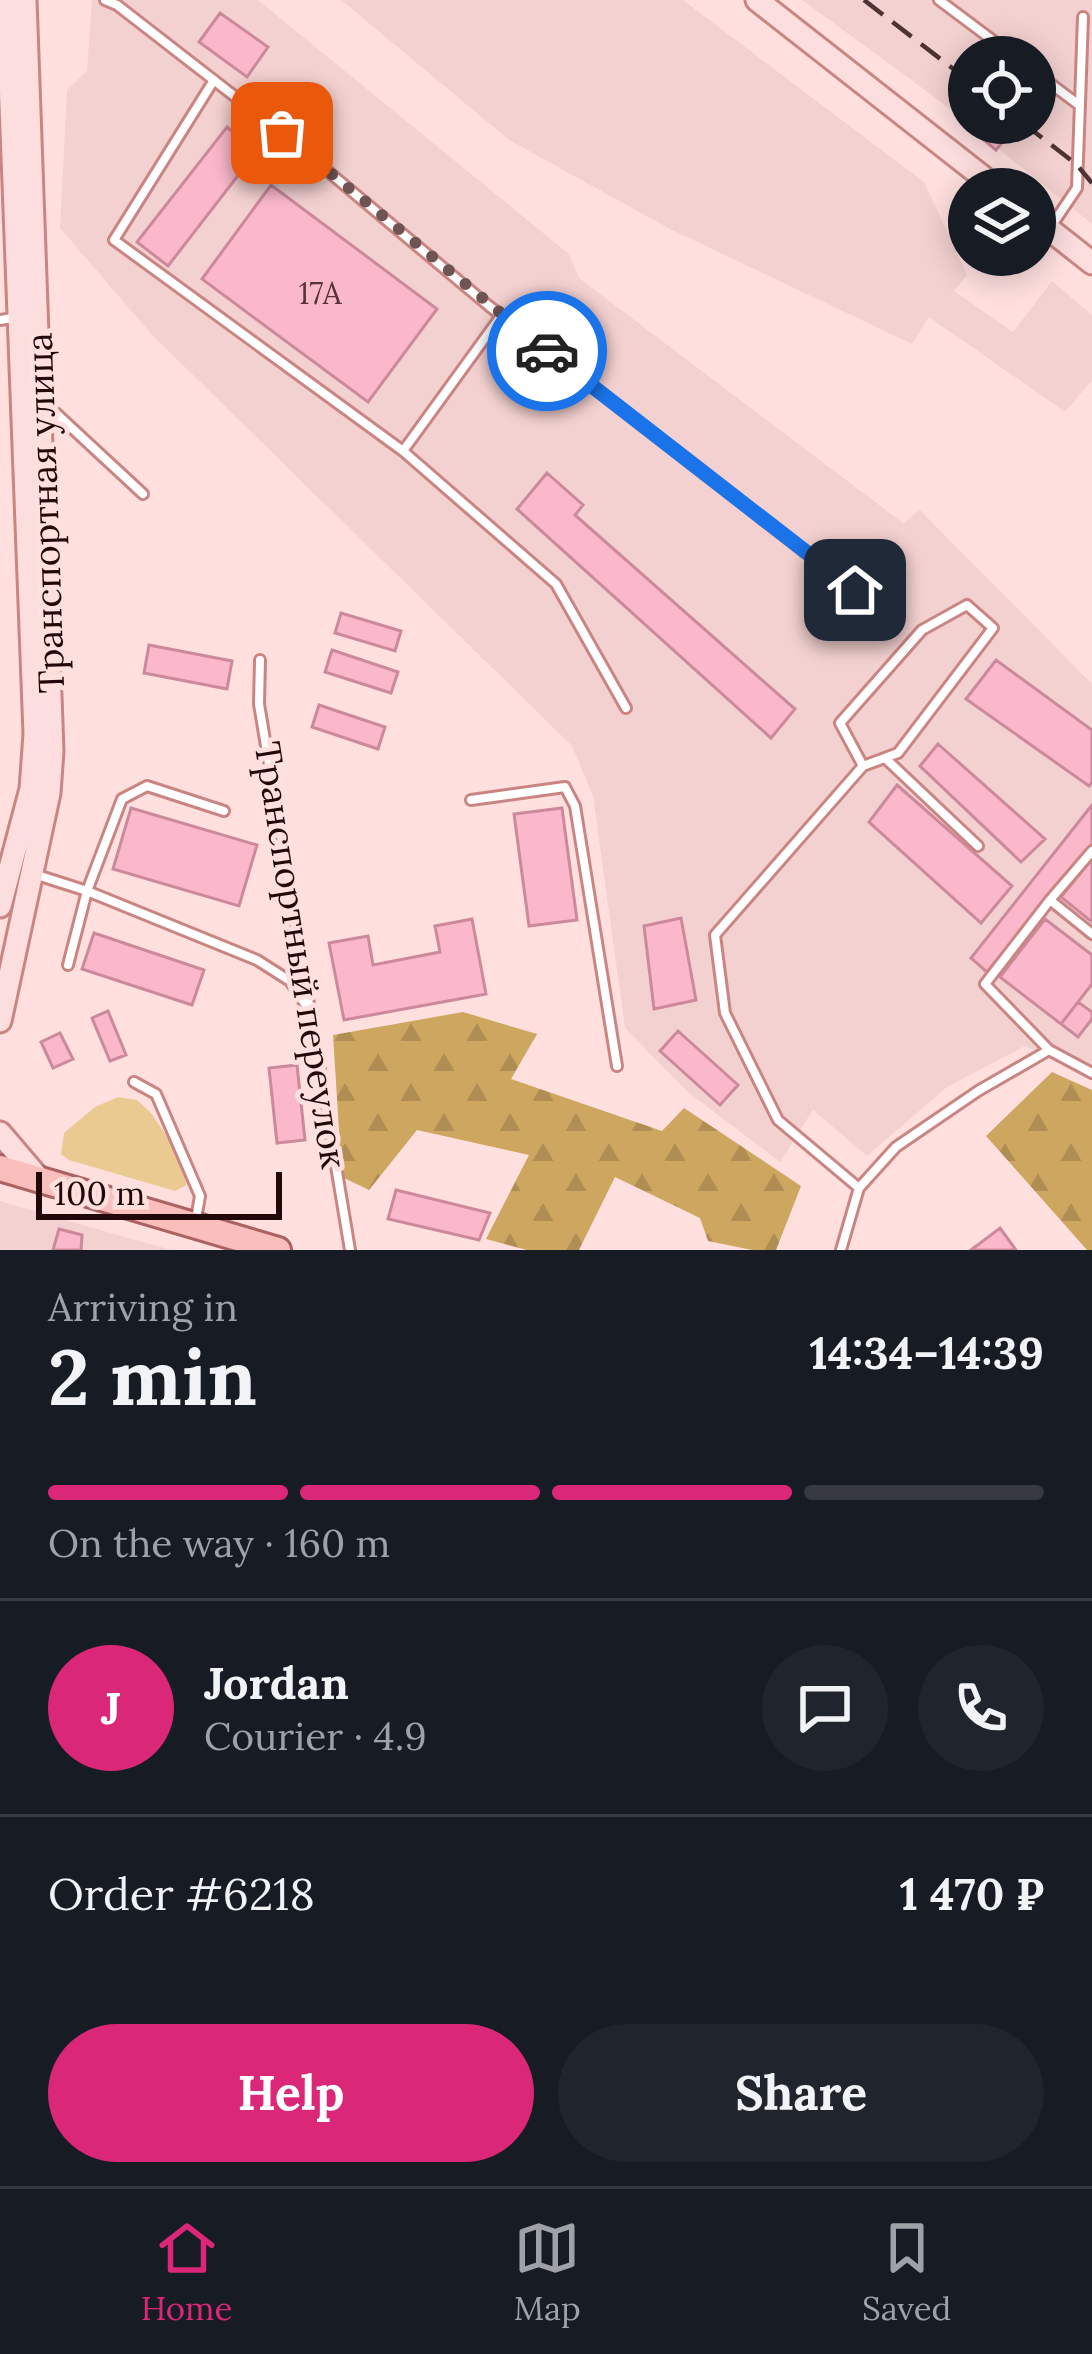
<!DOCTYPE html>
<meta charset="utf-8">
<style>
:root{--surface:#171b24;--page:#20242c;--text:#f1f3f6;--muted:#9ea1a6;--line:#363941;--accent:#db2777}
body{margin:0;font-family:Lora,serif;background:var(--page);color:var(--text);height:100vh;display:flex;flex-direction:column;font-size:45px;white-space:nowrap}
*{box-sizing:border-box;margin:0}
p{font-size:39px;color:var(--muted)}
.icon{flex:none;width:66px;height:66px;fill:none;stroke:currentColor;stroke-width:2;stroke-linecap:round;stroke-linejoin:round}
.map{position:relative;height:1250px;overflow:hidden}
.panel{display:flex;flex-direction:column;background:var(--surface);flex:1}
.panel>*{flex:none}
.controls{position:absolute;left:948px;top:36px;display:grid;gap:24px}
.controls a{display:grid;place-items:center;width:108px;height:108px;border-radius:50%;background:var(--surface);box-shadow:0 6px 30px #0003;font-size:60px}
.scale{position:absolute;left:36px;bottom:30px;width:246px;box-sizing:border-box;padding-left:12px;border:6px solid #210809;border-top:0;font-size:33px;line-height:42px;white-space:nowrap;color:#210809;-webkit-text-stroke:9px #ffe0df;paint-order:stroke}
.pin{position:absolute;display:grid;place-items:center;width:102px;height:102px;color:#fff;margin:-51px;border-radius:24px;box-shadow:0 6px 18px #0006}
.courier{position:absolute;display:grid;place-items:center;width:120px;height:120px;margin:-60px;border:9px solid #1a73e8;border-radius:50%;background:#fff;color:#222;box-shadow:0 3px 15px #0007}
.overview em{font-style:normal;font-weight:800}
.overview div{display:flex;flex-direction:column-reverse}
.overview{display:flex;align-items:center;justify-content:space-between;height:204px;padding:0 48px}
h1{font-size:78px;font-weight:800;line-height:90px}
.bar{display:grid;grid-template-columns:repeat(4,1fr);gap:18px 12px;align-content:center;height:144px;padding:0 48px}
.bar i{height:15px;border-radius:9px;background:var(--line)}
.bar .active{background:var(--accent)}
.bar p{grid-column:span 4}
.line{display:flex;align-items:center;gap:30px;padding:0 48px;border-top:3px solid var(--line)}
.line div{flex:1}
.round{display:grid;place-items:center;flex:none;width:126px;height:126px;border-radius:63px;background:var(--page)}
.cta{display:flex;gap:24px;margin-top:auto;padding:24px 48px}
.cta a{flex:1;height:138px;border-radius:72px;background:var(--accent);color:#fff;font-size:48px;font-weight:800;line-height:138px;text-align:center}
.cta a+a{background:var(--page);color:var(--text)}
.tab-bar{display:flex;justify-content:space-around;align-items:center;height:168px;border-top:3px solid var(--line);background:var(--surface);font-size:33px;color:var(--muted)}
.tab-bar a{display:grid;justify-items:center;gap:6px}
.tab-bar .active{color:var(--accent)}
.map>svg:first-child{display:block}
.built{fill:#f3d1d0;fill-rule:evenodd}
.green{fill:#ebca91}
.forest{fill:url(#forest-firs)}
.building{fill:#fab8ca;stroke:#cd899c;stroke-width:3}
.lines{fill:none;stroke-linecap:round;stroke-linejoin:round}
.service-casing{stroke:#ca8583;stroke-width:14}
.secondary-casing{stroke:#ca8583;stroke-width:27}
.primary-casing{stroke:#ac6261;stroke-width:30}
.service{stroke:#fff;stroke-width:8}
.secondary{stroke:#fddede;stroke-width:21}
.primary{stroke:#fabebc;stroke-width:24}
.rail{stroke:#4d3333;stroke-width:4.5;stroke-dasharray:24 12;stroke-linecap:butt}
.done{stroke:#6f5454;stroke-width:12;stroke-dasharray:0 21.6}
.route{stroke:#1a73e8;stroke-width:15}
.labels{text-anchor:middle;stroke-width:10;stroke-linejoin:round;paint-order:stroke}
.number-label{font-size:30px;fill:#573439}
.street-label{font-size:36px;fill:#210809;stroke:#ffe0df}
</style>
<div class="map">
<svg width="1092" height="1250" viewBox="0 0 1092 1250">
<defs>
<pattern id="forest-firs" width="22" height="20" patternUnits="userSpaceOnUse" patternTransform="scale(3)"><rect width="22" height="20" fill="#cda660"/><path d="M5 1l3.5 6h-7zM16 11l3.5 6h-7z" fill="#b08d52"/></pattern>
</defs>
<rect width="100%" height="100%" fill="#ffe0df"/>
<path class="built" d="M 92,0 L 258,0 L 569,254 L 579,278 L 903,523 L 920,510 L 1092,684 L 1092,1079 L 1025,1046 L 947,1087 L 867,1156 L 813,1110 L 780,1162 L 689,1093 L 625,1028 L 593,796 L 572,746 L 152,335 L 60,228 L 67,90 L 87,71 Z
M 341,0 L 683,0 L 924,182 L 967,275 L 954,291 L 1013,332 L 1052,281 L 1092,315 L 1092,380 L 1065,412 L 929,317 L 912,344 L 670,229 L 509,140 Z
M 802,0 L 1092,0 L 1092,224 L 933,96 ZM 969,57 L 1035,57 L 1035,123 L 969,123 Z
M 0,1201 L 55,1217 L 171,1250 L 0,1250 Z"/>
<path class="green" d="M 118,1097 L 137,1100 L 151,1113 L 185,1163 L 186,1185 L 175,1191 L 69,1160 L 61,1154 L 64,1133 L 95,1107 Z"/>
<path class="forest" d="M 463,1012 L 537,1034 L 511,1079 L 662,1131 L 684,1108 L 801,1186 L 776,1250 L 752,1250 L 708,1241 L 700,1218 L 615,1177 L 579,1250 L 527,1250 L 486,1239 L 529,1155 L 417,1130 L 369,1190 L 342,1177 L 333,1035 Z
M 1052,1072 L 1092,1090 L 1092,1250 L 1087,1250 L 986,1136 Z"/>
<path class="building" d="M 220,13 L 268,47 L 247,77 L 199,42 Z
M 969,106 L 969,123 L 1005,123 L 1013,129 L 996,150 L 959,119 Z
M 227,127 L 257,151 L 168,266 L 137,242 Z
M 271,185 L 437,309 L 368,402 L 202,279 Z
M 547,473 L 583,505 L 575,515 L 795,709 L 771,738 L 517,509 Z
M 341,613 L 401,631 L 395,651 L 335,633 Z
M 149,645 L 232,661 L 227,689 L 144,673 Z
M 332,650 L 398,672 L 391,693 L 325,672 Z
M 996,660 L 1092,730 L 1092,782 L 1089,786 L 966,699 Z
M 319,705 L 385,727 L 378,749 L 312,727 Z
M 938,744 L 1045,839 L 1021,862 L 920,766 Z
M 897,785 L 1012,886 L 981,923 L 869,822 Z
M 1092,805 L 1092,845 L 987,972 L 971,958 Z
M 131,808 L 257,845 L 239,906 L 113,869 Z
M 562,808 L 577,920 L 529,926 L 514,814 Z
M 1092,859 L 1092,922 L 1061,897 Z
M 681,918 L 696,1000 L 654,1009 L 644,926 Z
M 472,919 L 486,994 L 344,1020 L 329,943 L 368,936 L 373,965 L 440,952 L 435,926 Z
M 1045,919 L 1092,955 L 1092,984 L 1061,1024 L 1000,977 Z
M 94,933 L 204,970 L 192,1005 L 82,969 Z
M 1078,1002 L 1092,1012 L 1092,1019 L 1078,1037 L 1061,1024 Z
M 108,1011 L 126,1055 L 110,1061 L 92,1018 Z
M 678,1031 L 738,1085 L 720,1105 L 660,1051 Z
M 60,1033 L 73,1059 L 53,1068 L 41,1042 Z
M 297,1065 L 305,1140 L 277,1143 L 269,1068 Z
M 396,1190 L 490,1213 L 479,1240 L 388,1219 Z
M 1000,1228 L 1016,1250 L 971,1250 Z
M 59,1229 L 82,1235 L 81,1250 L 53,1250 Z"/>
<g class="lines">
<g class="service-casing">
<path id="service" d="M 105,0 L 117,5 L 282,133 L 489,306 L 855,591
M 939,0 L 1015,57
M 1035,72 L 1079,105
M 214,80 L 114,240 L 403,451
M 1050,228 L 1077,188 L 1083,17
M 501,316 L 403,451 L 556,584 L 626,708
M 0,320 L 18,317
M 46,404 L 143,494
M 260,660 L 259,704 L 350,1250
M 885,758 L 978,846
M 471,800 L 565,787 L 575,806 L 617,1066
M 34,874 L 87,891 L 122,799 L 147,786 L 224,811
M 1050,900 L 1092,851
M 1092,934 L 1050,900 L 985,984 L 1049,1050 L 1092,1073
M 68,965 L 87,891 L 257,960 L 290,981 L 307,1007
M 134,1082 L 156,1094 L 200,1196 L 196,1219
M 859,1188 L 896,1147 L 978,1091 L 1049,1050
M 841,1250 L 859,1188 L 778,1120 L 725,1013 L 715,935 L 863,766 L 898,753 L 993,628 L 967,605 L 922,630 L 840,723 L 863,766"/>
</g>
<g class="secondary-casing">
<path id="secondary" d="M 757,0 L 998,189
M 1035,218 L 1092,263
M 0,906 L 31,789 L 35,734 L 7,0
M 0,1021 L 49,793 L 52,751 L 25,0
M 0,1133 L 41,1181"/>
</g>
<g class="primary-casing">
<path id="primary" d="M 0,1168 L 278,1250"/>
</g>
<use href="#service" class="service"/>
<use href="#secondary" class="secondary"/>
<use href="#primary" class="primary"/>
<path class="rail" d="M 864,0 L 969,81
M 1023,123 L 1076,164 L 1092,183"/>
</g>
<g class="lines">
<path class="done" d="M 282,133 L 547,351"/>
<path class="route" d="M 547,351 L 855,590"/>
</g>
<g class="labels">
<g class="number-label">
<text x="320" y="304">17А</text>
</g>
<g class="street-label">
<text transform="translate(45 513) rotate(-92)" y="13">Транспортная улица</text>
<text transform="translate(301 955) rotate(81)" y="13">Транспортный переулок</text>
</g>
</g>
</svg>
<div class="controls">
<a><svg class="icon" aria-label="locate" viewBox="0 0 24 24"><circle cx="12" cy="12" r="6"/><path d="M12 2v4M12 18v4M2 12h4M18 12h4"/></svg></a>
<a><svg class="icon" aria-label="layers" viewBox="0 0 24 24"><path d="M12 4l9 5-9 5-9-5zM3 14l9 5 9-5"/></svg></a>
</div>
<div class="scale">100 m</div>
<div class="pin" style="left:282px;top:133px;background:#ea580c"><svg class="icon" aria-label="bag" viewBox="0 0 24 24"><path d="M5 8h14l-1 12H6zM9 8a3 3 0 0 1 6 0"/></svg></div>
<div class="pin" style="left:855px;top:590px;background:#1f2937"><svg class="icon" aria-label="home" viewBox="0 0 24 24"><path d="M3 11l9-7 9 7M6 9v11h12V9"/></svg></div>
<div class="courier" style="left:547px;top:351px"><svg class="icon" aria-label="car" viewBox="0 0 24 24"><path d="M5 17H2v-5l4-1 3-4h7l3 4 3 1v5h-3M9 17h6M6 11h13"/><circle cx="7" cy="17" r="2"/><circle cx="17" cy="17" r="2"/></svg></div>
</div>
<section class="panel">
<div class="overview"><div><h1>2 min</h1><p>Arriving in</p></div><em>14:34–14:39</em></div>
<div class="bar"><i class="active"></i><i class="active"></i><i class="active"></i><i></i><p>On the way · 160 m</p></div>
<div class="line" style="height:216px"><b class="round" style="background:var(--accent);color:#fff">J</b><div><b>Jordan</b><p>Courier · 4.9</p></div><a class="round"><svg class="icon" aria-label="chat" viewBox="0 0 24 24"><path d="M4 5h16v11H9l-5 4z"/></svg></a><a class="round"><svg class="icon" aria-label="phone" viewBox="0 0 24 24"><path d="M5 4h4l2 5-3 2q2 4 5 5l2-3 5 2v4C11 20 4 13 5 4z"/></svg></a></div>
<div class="line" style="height:156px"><div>Order #6218</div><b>1 470 ₽</b></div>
<div class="cta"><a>Help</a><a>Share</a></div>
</section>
<nav class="tab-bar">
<a class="active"><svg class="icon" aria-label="home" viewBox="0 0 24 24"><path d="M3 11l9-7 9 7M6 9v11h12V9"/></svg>Home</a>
<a><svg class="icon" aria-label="map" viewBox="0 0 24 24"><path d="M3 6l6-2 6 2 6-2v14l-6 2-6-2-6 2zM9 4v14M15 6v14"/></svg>Map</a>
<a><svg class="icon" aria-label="saved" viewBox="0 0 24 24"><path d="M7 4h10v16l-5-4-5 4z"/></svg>Saved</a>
</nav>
